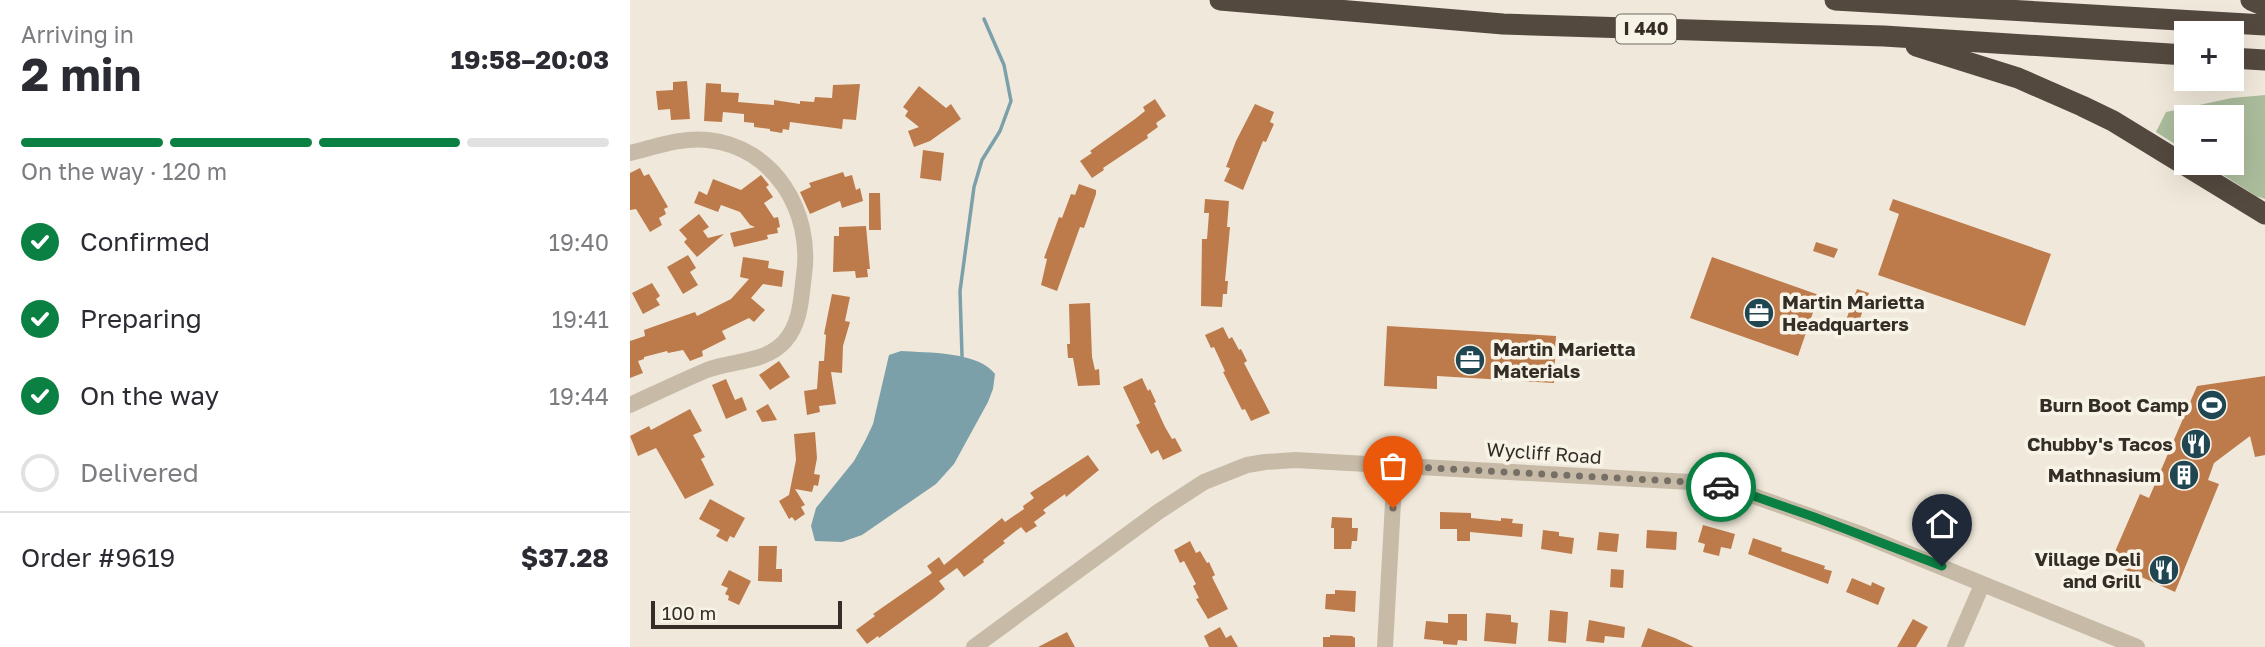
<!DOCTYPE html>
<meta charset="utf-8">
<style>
:root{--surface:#fff;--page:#f2f2f3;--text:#2b2b33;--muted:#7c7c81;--line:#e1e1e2;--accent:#0b8043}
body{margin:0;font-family:"Golos Text",sans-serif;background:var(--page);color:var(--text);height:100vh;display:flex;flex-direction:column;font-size:26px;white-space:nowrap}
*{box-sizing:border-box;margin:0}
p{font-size:23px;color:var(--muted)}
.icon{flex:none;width:38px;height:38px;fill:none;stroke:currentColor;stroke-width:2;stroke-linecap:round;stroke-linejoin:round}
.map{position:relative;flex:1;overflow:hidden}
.drawer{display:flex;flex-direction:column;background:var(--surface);width:630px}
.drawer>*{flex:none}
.tools{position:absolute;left:1544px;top:21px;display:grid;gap:14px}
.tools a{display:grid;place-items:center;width:70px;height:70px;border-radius:0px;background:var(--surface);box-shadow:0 7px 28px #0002;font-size:35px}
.scale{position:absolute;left:21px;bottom:18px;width:191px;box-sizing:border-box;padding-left:7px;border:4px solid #342e27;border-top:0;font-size:19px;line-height:24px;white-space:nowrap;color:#342e27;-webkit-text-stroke:5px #f8f3e7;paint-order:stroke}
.pin{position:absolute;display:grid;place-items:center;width:60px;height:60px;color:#fff;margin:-72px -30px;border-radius:50% 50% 50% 0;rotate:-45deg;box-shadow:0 0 7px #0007}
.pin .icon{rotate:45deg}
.courier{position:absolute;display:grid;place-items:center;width:70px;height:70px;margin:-35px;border:5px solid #0b8043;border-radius:50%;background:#fff;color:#222;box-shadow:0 2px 9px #0007}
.headline em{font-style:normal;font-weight:700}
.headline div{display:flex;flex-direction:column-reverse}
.headline{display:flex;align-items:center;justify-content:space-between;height:119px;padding:0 21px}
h1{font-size:46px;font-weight:700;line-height:52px}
.bar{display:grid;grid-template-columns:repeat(4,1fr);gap:10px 7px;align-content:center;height:84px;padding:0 21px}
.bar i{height:9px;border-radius:5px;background:var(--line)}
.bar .current{background:var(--accent)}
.bar p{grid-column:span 4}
.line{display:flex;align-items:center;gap:18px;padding:0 21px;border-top:2px solid var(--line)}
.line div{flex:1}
ol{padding:0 21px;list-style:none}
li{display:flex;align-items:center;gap:21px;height:77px}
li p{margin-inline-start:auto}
li .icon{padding:7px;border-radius:50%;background:var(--accent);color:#fff;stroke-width:4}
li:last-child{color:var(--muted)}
li i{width:38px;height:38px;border:4px solid var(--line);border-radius:50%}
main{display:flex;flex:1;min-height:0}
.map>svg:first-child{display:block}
.green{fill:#acbd9c}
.water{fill:#7ca0aa}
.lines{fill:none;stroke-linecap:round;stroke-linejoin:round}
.stream{stroke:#7ca0aa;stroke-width:3.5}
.building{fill:#bd7b4c}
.minor{stroke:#c7bba8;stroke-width:16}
.highway{stroke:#54493f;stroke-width:21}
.done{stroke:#766f66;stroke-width:7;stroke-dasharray:0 12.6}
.route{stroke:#0b8043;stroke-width:9}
.labels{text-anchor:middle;stroke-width:7;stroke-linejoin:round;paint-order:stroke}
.shield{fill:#f8f3e7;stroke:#6f6961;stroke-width:2}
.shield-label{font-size:18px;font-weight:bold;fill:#342e27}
.poi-label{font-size:19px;font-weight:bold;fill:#342e27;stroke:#f8f3e7;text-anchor:end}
.street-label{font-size:19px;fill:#342e27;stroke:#f8f3e7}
</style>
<main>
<section class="drawer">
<div class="headline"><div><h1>2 min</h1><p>Arriving in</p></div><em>19:58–20:03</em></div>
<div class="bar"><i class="current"></i><i class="current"></i><i class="current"></i><i></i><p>On the way · 120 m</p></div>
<ol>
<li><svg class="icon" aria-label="check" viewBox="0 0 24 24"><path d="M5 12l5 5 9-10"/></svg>Confirmed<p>19:40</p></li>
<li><svg class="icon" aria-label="check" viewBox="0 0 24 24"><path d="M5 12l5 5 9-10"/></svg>Preparing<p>19:41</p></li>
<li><svg class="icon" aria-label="check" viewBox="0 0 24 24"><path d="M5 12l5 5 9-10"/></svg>On the way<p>19:44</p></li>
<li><i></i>Delivered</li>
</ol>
<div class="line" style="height:91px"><div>Order #9619</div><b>$37.28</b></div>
</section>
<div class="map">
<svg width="1635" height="647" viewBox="0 0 1635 647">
<rect width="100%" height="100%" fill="#f0e9db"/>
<path class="green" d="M 1635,95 L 1635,199 L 1626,196 L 1574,163 L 1601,163 L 1601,117 L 1556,117 L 1556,151 L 1526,132 L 1536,112 L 1602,98 Z"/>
<path class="water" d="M 271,351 C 297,353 348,351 365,374 L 363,389 L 358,402 L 324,464 L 306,484 L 232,535 L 212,542 L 185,541 L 181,526 L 186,508 L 224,461 L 236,439 L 243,424 L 259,355 Z"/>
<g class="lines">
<path class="stream" d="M 332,356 L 330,291 L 344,187 L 352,160 L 370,131 L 381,101 L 374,65 L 354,19"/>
</g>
<path class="building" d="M 57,81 L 60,119 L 41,120 L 40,109 L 28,110 L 26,91 L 43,90 L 43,82 Z
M 76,83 L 91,84 L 91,92 L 109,93 L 108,102 L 144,105 L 144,100 L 170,104 L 170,101 L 184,102 L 185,97 L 202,98 L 203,85 L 230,84 L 226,120 L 213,119 L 212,129 L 160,122 L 159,130 L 153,129 L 152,133 L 140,131 L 140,129 L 124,127 L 124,123 L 114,122 L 114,114 L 93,112 L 92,122 L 74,121 Z
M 289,86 L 316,108 L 321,104 L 331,119 L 300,141 L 284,147 L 278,131 L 289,127 L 275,116 L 278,111 L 273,107 Z
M 525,99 L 536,116 L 526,123 L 528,127 L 517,135 L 518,138 L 473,168 L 474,170 L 462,178 L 450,161 L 462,153 L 460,151 L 505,119 L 515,111 L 513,107 Z
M 625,104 L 644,112 L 640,122 L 644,124 L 636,142 L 633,141 L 613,190 L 594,181 L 600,168 L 596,167 L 606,141 Z
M 293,150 L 314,153 L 311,181 L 290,178 Z
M 10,168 L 14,176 L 19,174 L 38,207 L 34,209 L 36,214 L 29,218 L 32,225 L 20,232 L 6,209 L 0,210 L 0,173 Z
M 213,172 L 215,177 L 222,175 L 226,190 L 230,188 L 233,201 L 212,208 L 210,201 L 180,214 L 170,192 L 181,187 L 179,183 Z
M 131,175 L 139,185 L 136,187 L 143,197 L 134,203 L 144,218 L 148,217 L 150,227 L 147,228 L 148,233 L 137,235 L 138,239 L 104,247 L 100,233 L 125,227 L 120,225 L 110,212 L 91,205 L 88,212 L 64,203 L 69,191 L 77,195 L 83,179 L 111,190 Z
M 449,184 L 466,190 L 466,194 L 454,228 L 450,227 L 427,291 L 411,285 L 417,259 L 414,258 L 429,217 L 432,218 L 441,194 L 445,195 Z
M 239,193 L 250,193 L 251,230 L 239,230 Z
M 575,199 L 599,201 L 597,227 L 600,227 L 595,281 L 598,281 L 597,294 L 593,294 L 592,307 L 571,306 L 572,239 L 577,239 L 579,213 L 574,213 Z
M 1263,199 L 1421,254 L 1395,326 L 1248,275 L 1269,214 L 1259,210 Z
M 69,214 L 79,227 L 73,231 L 78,238 L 94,234 L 67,257 L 54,242 L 57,239 L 49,230 Z
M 236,226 L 240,269 L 237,269 L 238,277 L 226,278 L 225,271 L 203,272 L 204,236 L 209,236 L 209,227 Z
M 1186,242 L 1208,249 L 1204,258 L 1183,251 Z
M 58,255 L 66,268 L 60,272 L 68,285 L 53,294 L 37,267 Z
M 113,257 L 139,261 L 138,268 L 154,271 L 152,287 L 133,284 L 121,298 L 135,310 L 124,322 L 119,318 L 92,331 L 96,339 L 72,351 L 73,356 L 60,361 L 53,350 L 38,353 L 37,351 L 14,357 L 14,359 L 8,361 L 13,373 L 0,378 L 0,341 L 15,336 L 14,330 L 65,312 L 67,316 L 101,299 L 119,279 L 110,277 Z
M 1082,257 L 1189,295 L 1168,356 L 1060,318 Z
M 22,283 L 30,296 L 26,299 L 30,305 L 13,314 L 2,293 Z
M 1227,289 L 1239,293 L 1226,330 L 1214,326 Z
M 202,294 L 220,297 L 215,321 L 220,322 L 213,346 L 212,373 L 201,372 L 206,404 L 189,406 L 190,412 L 177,415 L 174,391 L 187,389 L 189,361 L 194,361 L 196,335 L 194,334 Z
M 460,303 L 462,357 L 465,370 L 469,369 L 470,385 L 448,386 L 443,358 L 438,358 L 437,344 L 440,344 L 439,304 Z
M 757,326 L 926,336 L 924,383 L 807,376 L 807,389 L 754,386 Z
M 593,327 L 599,339 L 602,337 L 609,350 L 611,349 L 617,361 L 614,363 L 640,413 L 621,421 L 615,409 L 612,410 L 593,372 L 595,371 L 584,347 L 581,348 L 575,335 Z
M 149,361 L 160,377 L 140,390 L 129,375 Z
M 1635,376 L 1635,455 L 1625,457 L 1620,436 L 1584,463 L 1578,480 L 1589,484 L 1545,592 L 1480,563 L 1510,494 L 1519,498 L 1567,386 Z
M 512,378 L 518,391 L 520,389 L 526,402 L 524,403 L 535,427 L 542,439 L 545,438 L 552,451 L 533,460 L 528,450 L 521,454 L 506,425 L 510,423 L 493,387 Z
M 96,379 L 105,400 L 112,397 L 117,410 L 96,419 L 82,385 Z
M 138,404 L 147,420 L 132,422 L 126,411 Z
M 60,409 L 72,431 L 63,435 L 75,457 L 71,459 L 84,485 L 55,499 L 26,448 L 8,456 L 0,436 L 19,426 L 21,430 Z
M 185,432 L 187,458 L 184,474 L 190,475 L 188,486 L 184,485 L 182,492 L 165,489 L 175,505 L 171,507 L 175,514 L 165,521 L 162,517 L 159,519 L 149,501 L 159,495 L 166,460 L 164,434 Z
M 458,455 L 469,470 L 436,497 L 435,494 L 413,510 L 416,513 L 404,522 L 407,526 L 396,533 L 391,527 L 373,541 L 375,543 L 353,560 L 354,562 L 334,577 L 327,568 L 309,581 L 315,589 L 304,598 L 249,638 L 248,636 L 237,644 L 226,630 L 245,616 L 243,614 L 302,573 L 297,566 L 309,557 L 314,565 L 372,518 L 375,522 L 394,509 L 393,506 L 404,498 L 400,493 Z
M 80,499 L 115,518 L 104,538 L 100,536 L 97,542 L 86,536 L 90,530 L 69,519 Z
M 810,512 L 841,513 L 841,518 L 871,521 L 871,518 L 883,519 L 882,523 L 893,524 L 892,537 L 840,532 L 840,541 L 827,541 L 827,529 L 810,529 Z
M 702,517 L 722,518 L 722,528 L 728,528 L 727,541 L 722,541 L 721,549 L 704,549 L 704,528 L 701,528 Z
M 1073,525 L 1105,534 L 1101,549 L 1091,547 L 1089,556 L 1073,552 L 1075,544 L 1068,542 Z
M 913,530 L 929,532 L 929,536 L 944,538 L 942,554 L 911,549 Z
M 1017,530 L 1047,532 L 1046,550 L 1016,548 Z
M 969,532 L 989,534 L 987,552 L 967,550 Z
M 1123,538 L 1152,548 L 1151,551 L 1195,566 L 1194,569 L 1202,571 L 1198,584 L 1118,554 Z
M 560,541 L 566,553 L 570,551 L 577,563 L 579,562 L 585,575 L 582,577 L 598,609 L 578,619 L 566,599 L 569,598 L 563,586 L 566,584 L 554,561 L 550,563 L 544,550 Z
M 129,546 L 147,546 L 146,569 L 152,569 L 152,582 L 128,581 Z
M 981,569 L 994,570 L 993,588 L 980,587 Z
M 99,570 L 121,581 L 109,605 L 98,600 L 99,596 L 95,594 L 98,588 L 91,585 Z
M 1222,578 L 1241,586 L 1242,582 L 1255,588 L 1248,605 L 1216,592 Z
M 705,590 L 726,591 L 725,612 L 695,609 L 696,594 L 705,594 Z
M 920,610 L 938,612 L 936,643 L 918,641 Z
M 856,613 L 881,615 L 881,622 L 888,623 L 886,644 L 854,641 Z
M 818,614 L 837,614 L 837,641 L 828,640 L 827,645 L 813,644 L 813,641 L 794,639 L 796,621 L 818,623 Z
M 1283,619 L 1298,627 L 1286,647 L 1267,647 Z
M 959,620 L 995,627 L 994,638 L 975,636 L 974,643 L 956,641 Z
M 590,627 L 596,638 L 601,635 L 608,647 L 579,647 L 574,636 Z
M 1018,628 L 1045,638 L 1064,647 L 1011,647 Z
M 437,632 L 445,647 L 408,647 Z
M 700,635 L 722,636 L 725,638 L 725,647 L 693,647 L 693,637 L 700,637 Z"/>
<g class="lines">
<path class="minor" d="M 0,153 C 25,147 52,137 78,140 C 145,147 183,213 174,275 C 171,298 171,323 155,341 C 136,363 103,360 77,370 C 51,381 26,393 0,405
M 344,647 L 528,512 L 574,482 L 617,465 L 635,462 L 665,460 L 1060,482 L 1118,494 L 1228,533 L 1507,647
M 755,647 L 765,466
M 1325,647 L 1352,585"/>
<path class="highway" d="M 590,0 L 873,24 L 1254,36 L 1556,55
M 1205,0 L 1635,25
M 1621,0 L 1635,6
M 1286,46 L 1388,78 L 1452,106 L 1483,121 L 1635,214
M 1601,58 L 1635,60"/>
</g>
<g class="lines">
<path class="done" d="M 763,508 L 765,466 L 1060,482 L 1091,487"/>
<path class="route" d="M 1091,487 L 1118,494 L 1184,517 L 1312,566"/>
</g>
<defs>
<g id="office-disc" transform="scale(1.575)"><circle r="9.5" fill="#204652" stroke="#f8f3e7"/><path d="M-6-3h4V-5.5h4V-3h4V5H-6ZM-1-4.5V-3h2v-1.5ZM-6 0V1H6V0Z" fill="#fff"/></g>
<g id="stadium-disc" transform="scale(1.575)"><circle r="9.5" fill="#204652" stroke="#f8f3e7"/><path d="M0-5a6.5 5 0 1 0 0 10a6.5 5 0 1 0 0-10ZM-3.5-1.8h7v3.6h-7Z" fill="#fff"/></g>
<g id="restaurant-disc" transform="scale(1.575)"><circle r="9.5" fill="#204652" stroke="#f8f3e7"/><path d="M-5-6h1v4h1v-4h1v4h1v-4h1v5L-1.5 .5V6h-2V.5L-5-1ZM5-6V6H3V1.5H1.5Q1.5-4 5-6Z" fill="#fff"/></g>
<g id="building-disc" transform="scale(1.575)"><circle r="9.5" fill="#204652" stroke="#f8f3e7"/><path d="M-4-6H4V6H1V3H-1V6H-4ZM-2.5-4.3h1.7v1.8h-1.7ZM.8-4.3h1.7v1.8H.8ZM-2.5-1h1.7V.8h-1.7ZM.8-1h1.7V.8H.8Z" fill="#fff"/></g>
</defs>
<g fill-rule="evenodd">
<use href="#office-disc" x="1129" y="313"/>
<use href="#office-disc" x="840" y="360"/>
<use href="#stadium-disc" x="1582" y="405"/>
<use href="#restaurant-disc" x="1566" y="444"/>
<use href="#building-disc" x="1554" y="475"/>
<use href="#restaurant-disc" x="1534" y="570"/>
</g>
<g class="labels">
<rect class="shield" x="986" y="14.5" width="60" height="29" rx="5"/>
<g class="shield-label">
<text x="1016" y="35">I 440</text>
</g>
<g class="poi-label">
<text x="1152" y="309" text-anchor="start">Martin Marietta<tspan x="1152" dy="22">Headquarters</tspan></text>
<text x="863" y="356" text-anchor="start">Martin Marietta<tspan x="863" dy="22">Materials</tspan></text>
<text x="1559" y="412">Burn Boot Camp</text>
<text x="1543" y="451">Chubby's Tacos</text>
<text x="1531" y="482">Mathnasium</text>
<text x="1511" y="566">Village Deli<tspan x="1511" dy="22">and Grill</tspan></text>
</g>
<g class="street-label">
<text transform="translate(914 453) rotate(4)" y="7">Wycliff Road</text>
</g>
</g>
</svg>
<div class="tools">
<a>+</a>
<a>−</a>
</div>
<div class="scale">100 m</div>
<div class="pin" style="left:763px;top:508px;background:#ea580c"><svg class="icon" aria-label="bag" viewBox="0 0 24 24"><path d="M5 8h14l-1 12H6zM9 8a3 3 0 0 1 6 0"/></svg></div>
<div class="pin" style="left:1312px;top:566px;background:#1f2937"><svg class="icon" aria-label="home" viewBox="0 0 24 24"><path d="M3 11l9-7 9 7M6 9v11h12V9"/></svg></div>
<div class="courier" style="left:1091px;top:487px"><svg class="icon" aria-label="car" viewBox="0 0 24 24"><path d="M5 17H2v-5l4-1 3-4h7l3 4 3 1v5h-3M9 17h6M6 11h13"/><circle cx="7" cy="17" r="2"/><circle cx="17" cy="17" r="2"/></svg></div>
</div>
</main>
